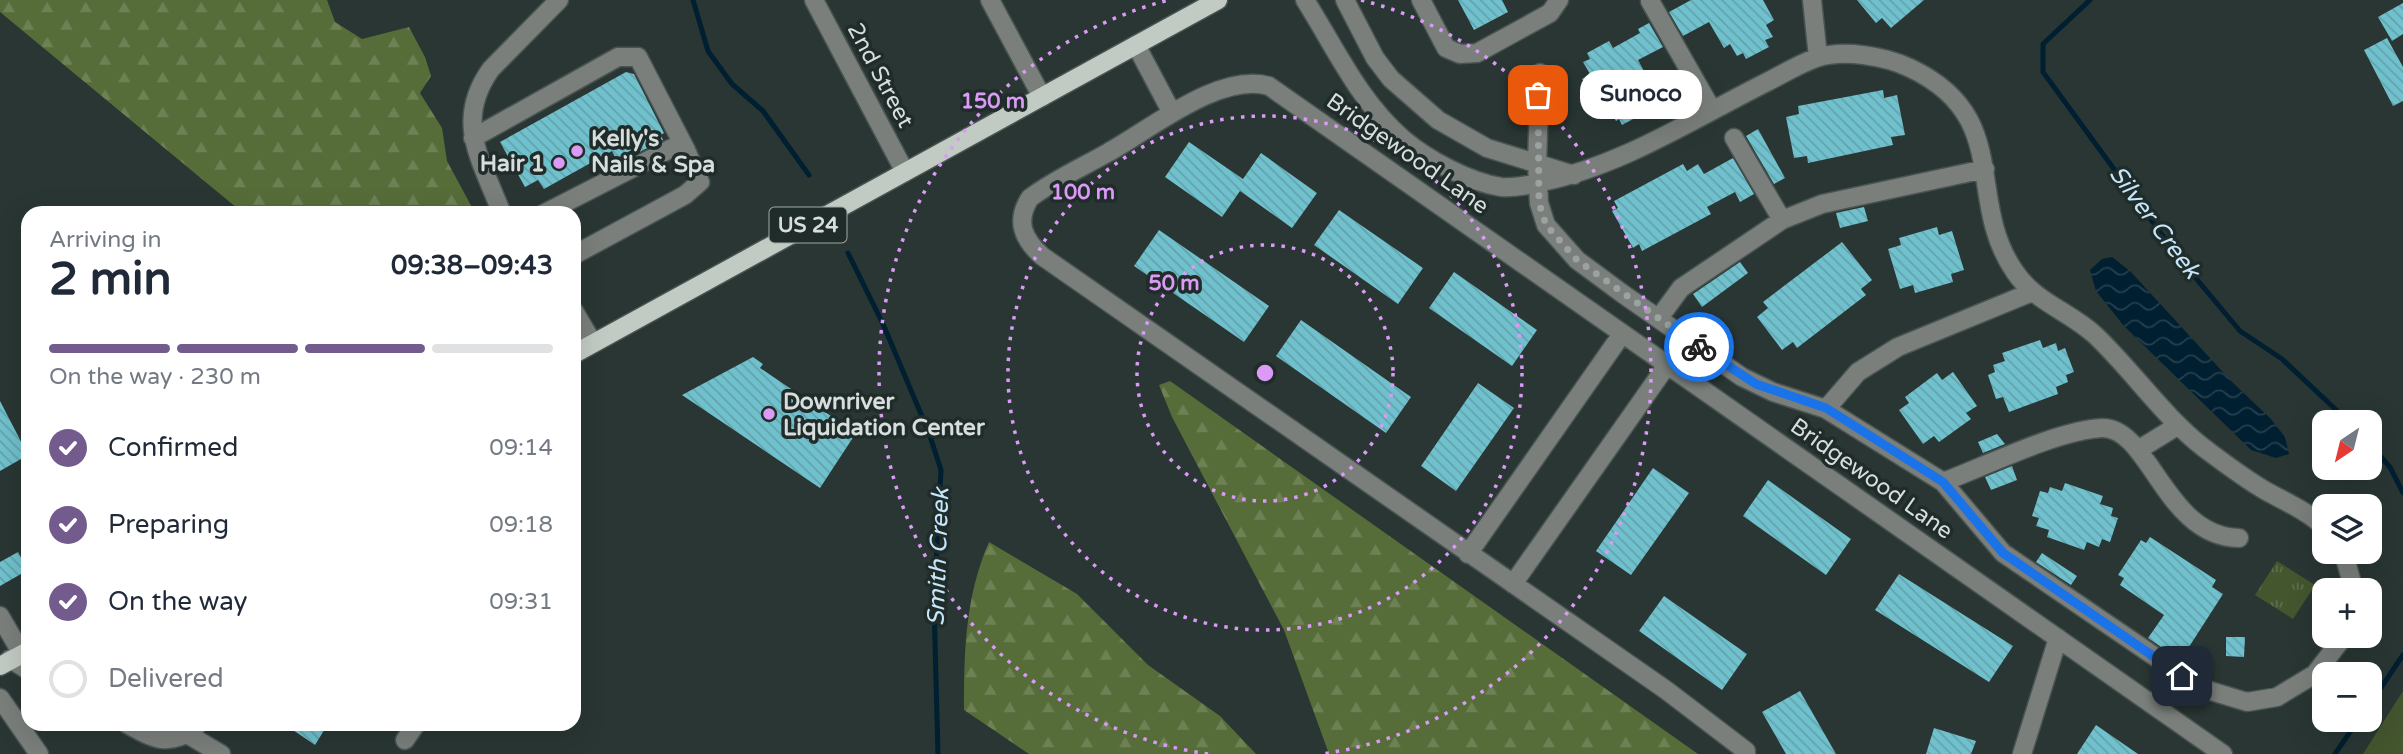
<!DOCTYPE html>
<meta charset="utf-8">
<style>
:root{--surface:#fff;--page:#f6f6f7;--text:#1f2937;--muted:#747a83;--line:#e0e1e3;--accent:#735c8d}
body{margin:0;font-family:"Varela Round",sans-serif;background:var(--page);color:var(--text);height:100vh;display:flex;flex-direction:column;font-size:26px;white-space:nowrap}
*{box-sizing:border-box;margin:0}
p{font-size:23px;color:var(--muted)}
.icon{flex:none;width:38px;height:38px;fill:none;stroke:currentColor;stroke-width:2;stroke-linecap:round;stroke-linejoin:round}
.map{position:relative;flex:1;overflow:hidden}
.drawer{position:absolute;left:21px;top:206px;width:560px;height:525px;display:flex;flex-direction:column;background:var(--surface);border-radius:21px;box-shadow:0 7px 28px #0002}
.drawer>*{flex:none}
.needle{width:46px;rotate:215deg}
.controls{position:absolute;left:2312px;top:410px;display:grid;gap:14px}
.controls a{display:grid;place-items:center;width:70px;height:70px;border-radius:14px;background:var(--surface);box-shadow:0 7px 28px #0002;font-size:35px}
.pin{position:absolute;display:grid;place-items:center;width:60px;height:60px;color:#fff;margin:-30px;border-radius:14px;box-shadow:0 4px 10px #0006}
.courier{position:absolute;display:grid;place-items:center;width:70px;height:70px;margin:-35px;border:5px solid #1a73e8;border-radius:50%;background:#fff;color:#222;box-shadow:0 2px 9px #0007}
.bubble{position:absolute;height:49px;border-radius:21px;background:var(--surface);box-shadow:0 7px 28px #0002;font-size:23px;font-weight:800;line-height:49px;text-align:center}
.head em{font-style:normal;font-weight:800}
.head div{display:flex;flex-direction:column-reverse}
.head{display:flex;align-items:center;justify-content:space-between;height:119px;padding:0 28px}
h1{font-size:46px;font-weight:800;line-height:52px}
.bar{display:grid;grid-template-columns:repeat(4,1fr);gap:10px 7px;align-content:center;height:84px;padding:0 28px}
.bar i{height:9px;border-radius:5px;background:var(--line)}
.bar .current{background:var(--accent)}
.bar p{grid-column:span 4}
ol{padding:0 28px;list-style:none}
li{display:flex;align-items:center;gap:21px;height:77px}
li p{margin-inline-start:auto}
li .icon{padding:7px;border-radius:50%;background:var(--accent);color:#fff;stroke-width:4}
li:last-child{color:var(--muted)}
li i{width:38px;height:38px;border:4px solid var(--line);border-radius:50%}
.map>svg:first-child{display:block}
.green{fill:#44562e}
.forest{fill:url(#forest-firs)}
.park{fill:url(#park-tufts)}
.water{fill:url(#water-waves)}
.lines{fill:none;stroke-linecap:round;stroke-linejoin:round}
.stream{stroke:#001f30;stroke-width:5}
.building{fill:url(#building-back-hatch)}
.minor-casing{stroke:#485452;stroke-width:21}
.major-casing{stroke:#485452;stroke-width:21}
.minor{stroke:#7a7f7b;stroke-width:18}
.major{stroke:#c1cbc4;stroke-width:18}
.done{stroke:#9aa3a2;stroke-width:7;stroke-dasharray:0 12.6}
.route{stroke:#1a73e8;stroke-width:9}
.ring{fill:none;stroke:#da9af6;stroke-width:3.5;stroke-dasharray:3.5 7}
.poi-dot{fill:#da9af6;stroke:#202c29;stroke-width:2.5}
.labels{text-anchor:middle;stroke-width:7;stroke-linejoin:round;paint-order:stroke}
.shield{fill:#202c29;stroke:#a0a9a7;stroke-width:2}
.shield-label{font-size:21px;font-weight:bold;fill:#d7dedd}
.street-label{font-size:23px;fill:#d7dedd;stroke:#202c29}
.poi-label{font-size:23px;font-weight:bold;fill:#d7dedd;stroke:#202c29;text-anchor:start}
.water-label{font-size:24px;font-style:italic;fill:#c6e7fb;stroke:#202c29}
.centre{fill:#da9af6;stroke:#202c29;stroke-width:3.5}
.ring-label{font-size:21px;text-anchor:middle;font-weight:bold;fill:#da9af6;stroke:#202c29;stroke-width:7;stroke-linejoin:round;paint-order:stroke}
</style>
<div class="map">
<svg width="2403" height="754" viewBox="0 0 2403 754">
<defs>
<pattern id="forest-firs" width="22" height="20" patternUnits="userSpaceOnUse" patternTransform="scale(1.75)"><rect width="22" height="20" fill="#566d39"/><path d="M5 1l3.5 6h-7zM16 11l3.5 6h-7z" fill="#6e8155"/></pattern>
<pattern id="park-tufts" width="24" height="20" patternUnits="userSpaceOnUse" patternTransform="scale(1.75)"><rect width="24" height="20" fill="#44562e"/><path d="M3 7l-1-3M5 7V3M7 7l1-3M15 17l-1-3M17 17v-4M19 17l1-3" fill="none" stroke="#5e6e4c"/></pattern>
<pattern id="water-waves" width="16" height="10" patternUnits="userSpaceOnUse" patternTransform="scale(1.75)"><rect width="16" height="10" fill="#001f30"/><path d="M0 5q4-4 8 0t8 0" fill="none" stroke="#243f4e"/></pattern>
<pattern id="building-back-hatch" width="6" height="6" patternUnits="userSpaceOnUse" patternTransform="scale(1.75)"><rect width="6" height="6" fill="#70c1ce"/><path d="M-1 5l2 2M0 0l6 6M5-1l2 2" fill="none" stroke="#64a2ab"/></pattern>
</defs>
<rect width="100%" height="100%" fill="#293633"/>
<path class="green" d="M 2403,691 L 2403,754 L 2363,754 Z"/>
<path class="forest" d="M 0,0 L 327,0 L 335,22 L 362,39 L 409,27 L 425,57 L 431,76 L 420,93 L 442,128 L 447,161 L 475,213 L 243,213 L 0,12 Z
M 1170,381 L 1698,754 L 1329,754 L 1284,630 L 1172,417 L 1159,385 Z
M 989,542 L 1077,594 L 1148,665 L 1220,716 L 1256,754 L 1029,754 L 964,710 C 964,652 965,597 989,542 Z"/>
<path class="park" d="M 2277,561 L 2315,585 L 2293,619 L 2255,595 Z"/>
<path class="water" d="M 2112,257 L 2130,271 L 2232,382 L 2271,419 L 2285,437 L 2289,454 L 2276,458 L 2251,450 L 2124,326 L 2096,291 L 2090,270 L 2102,259 Z"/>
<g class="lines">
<path class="stream" d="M 693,0 L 708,51 L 732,84 L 763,111 L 809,175
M 2090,0 L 2043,44 L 2043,72 L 2179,258 L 2240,331 L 2282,359 L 2349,422
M 848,253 L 883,324 L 929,433 L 941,470 L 934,604 L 938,754
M 2370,445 L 2390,467 L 2403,493
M 2370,704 L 2403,655
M 2335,754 L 2359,719"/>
</g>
<path class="building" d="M 1458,0 L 1502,0 L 1508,12 L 1474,30 Z
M 1691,0 L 1763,0 L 1774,20 L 1766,25 L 1773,37 L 1765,40 L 1769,47 L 1746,59 L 1743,53 L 1737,56 L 1730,44 L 1724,48 L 1709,22 L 1683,36 L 1669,12 Z
M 1857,0 L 1924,0 L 1891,28 L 1882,18 L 1876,23 Z
M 2403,3 L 2403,34 L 2392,41 L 2378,17 Z
M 1649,23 L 1663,47 L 1638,60 L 1652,86 L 1645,90 L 1651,101 L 1644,105 L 1648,111 L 1622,125 L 1619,119 L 1616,121 L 1609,109 L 1602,113 L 1582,79 L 1590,74 L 1583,62 L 1590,59 L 1587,53 L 1609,41 L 1613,48 L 1640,33 L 1638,29 Z
M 2387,38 L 2403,67 L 2403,101 L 2393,106 L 2364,50 Z
M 626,72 L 634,74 L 664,133 L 661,135 L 663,140 L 618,163 L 612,151 L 544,189 L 538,180 L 525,187 L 500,142 Z
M 1883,90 L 1884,98 L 1897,95 L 1905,135 L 1891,137 L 1893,145 L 1808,163 L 1807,156 L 1794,158 L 1786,117 L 1799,114 L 1798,106 Z
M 1758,129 L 1785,178 L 1774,184 L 1746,136 Z
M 1189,142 L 1243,179 L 1261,153 L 1317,193 L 1292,228 L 1240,191 L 1222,217 L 1165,177 Z
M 1733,158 L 1754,194 L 1740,202 L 1735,192 L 1707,207 L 1711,214 L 1698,221 L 1642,251 L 1639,244 L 1633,248 L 1612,211 L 1618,208 L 1614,201 L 1683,164 L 1687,171 L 1698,164 L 1704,174 Z
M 1864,207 L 1868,221 L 1840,228 L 1836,213 Z
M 1339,210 L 1423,268 L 1398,304 L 1314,245 Z
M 1937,227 L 1939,235 L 1952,231 L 1964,270 L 1951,274 L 1953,282 L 1915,293 L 1913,285 L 1900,289 L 1888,249 L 1901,245 L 1899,238 Z
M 1159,230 L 1269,306 L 1244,342 L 1134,266 Z
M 1842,242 L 1872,280 L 1861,289 L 1866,295 L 1797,348 L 1793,342 L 1782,350 L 1757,317 L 1768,308 L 1763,302 Z
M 1740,262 L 1748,273 L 1702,307 L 1693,294 Z
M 1454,272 L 1537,330 L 1512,366 L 1429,308 Z
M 1301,320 L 1411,397 L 1386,433 L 1276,356 Z
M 2040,340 L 2043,348 L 2056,343 L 2058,351 L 2065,348 L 2074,372 L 2066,375 L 2068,382 L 2056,387 L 2058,394 L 2009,412 L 2003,397 L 1996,399 L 1988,375 L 1995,372 L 1993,365 L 2005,361 L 2002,353 Z
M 753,357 L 763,364 L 760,368 L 856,433 L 820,488 L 682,395 Z
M 1953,372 L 1977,406 L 1966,413 L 1971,419 L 1939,442 L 1934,436 L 1923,444 L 1899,410 L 1909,403 L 1905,397 L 1937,373 L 1942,380 Z
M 1478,383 L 1514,408 L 1456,491 L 1421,466 Z
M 0,401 L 28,455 L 0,471 Z
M 1997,434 L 2005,444 L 1983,453 L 1978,442 Z
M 2012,466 L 2017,480 L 1991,490 L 1985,477 Z
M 1653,468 L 1689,493 L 1631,575 L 1596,551 Z
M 1768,480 L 1851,539 L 1826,575 L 1743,516 Z
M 2065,483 L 2103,496 L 2100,504 L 2113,508 L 2111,516 L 2118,518 L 2110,542 L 2102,539 L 2099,547 L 2087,542 L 2084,550 L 2047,537 L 2049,530 L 2036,526 L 2039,518 L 2032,516 L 2040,491 L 2048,493 L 2050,487 L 2062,491 Z
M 2150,537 L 2216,580 L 2212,587 L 2223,594 L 2187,650 L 2190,652 L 2183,662 L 2148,638 L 2164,615 L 2120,585 L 2124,578 L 2118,575 L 2141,540 L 2146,543 Z
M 18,552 L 28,570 L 0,586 L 0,562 Z
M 2042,553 L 2077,576 L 2071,585 L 2036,562 Z
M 1899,574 L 2013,646 L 1989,682 L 1875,610 Z
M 1664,596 L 1747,654 L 1722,690 L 1639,631 Z
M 2226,637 L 2245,637 L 2244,657 L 2226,656 Z
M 1800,691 L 1836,754 L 1786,754 L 1762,712 Z
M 284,724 L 328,724 L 315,745 Z
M 2096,725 L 2138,754 L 2077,754 Z
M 1934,728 L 1976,741 L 1971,754 L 1926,754 Z"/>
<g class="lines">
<g class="minor-casing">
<path id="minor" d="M 814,0 L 905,172
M 990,0 L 1042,97
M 1305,0 C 1336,49 1359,101 1403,139 C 1428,160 1469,182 1501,187 C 1514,188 1530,185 1542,182 C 1623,165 1693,119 1767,82 C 1783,74 1799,64 1816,58 C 1843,49 1885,56 1910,68 C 2014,117 1964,199 2015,272 C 2035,302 2069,311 2095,335 C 2133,371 2162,415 2204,448 C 2224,463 2245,479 2266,491 C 2286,502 2307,511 2324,527
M 1345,0 L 1375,58 L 1391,79 L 1438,120 L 1487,148 L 1574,175
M 1421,0 L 1446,48 L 1460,54 L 1477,53 L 1550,13 L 1559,0
M 1812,0 L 1818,57
M 1650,1 L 1712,110
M 1136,45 L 1172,113
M 1540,73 L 1537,163 L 1539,203 L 1546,225 L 1577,260 L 1623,294 L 1742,377 L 1773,392 L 1826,409 L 1943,482 L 2003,553 L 2201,688 L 2247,702 L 2277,697 L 2315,674 L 2345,635
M 473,138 L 618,57 L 638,57 L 686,150
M 1734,138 L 1782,220
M 502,214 C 482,161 453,122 491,69 L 559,0
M 543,214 L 672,148 L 686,150 L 700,182 L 685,195 L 574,255
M 574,311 L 593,343
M 1659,318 L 1681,288 L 1782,220 L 1822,204 L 1985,169
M 1826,409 L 1858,372 L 1898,347 L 2032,292
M 2138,450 L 2177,426
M 1943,482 C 1986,466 2058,430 2102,428 C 2150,427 2165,537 2239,538
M 2343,551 L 2354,590
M 1468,554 L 1622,334
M 1513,584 L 1667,365
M 0,616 L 22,654
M 10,659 L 28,670
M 0,698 L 39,754
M 127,724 C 154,739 167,747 195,729 L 191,724
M 187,734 L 221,754
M 405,740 L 416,724
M 1746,754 L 1746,751 L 1666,690 L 1042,256 C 1023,239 1015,221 1030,198 C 1055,179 1083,167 1109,152 C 1151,129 1219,72 1269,86 L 2223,754
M 2022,754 L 2058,638"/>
</g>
<g class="major-casing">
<path id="major" d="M 574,354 L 1218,0
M 0,666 L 28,651"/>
</g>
<use href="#minor" class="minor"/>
<use href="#major" class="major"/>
</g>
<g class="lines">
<path class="done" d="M 1538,95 L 1539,203 L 1546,225 L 1577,260 L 1699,347"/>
<path class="route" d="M 1699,347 L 1756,384 L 1826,408 L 1943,482 L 2003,553 L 2182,676"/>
</g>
<g class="ring">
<circle cx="1265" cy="373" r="128"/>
<circle cx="1265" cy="373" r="257"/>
<path d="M1208 754A385 385 0 0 1 1169 0M1361 0A385 385 0 0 1 1322 754"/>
</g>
<g class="poi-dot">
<circle cx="577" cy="151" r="7"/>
<circle cx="559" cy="163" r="7"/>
<circle cx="769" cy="414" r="7"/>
</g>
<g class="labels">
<rect class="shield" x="769.5" y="207.5" width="77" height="35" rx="5"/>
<g class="shield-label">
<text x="808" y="232">US 24</text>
</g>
<g class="street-label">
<text transform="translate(881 75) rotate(62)" y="8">2nd Street</text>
<text transform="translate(1408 153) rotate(35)" y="8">Bridgewood Lane</text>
<text transform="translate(1872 478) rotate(35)" y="8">Bridgewood Lane</text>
</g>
<g class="poi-label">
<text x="591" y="146">Kelly's<tspan x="591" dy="26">Nails &amp; Spa</tspan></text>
<text x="545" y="171" text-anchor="end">Hair 1</text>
<text x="783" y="409">Downriver<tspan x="783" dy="26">Liquidation Center</tspan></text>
</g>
<g class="water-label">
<text transform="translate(2155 222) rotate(53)" y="8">Silver Creek</text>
<text transform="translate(938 557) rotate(-88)" y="8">Smith Creek</text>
</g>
</g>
<circle cx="1265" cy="373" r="10" class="centre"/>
<g class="ring-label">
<text x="993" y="108">150 m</text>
<text x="1083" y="199">100 m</text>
<text x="1174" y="290">50 m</text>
</g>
</svg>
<div class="controls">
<a><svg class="needle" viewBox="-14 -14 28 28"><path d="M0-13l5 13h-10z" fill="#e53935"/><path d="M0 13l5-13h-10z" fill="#747a83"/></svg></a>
<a><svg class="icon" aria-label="layers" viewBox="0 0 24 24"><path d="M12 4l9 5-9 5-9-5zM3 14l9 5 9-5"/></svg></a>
<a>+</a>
<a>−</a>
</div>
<div class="pin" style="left:1538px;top:95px;background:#ea580c"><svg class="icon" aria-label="bag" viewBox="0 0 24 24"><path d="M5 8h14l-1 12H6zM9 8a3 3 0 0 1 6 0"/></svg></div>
<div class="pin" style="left:2182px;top:676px;background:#1f2937"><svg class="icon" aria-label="home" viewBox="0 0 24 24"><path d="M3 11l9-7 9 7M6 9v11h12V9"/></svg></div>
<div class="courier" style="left:1699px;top:347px"><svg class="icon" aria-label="bike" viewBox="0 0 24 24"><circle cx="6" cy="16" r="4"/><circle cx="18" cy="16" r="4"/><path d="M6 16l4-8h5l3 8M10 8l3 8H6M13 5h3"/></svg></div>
<div class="bubble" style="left:1580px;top:70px;width:122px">Sunoco</div>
<section class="drawer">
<div class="head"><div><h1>2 min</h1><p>Arriving in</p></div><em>09:38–09:43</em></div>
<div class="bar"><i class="current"></i><i class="current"></i><i class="current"></i><i></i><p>On the way · 230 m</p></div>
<ol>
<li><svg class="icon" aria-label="check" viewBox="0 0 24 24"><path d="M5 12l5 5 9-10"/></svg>Confirmed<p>09:14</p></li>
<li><svg class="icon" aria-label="check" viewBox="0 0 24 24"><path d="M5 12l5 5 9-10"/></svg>Preparing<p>09:18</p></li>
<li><svg class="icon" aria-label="check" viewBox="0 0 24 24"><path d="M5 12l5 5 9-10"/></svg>On the way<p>09:31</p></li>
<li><i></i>Delivered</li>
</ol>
</section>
</div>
